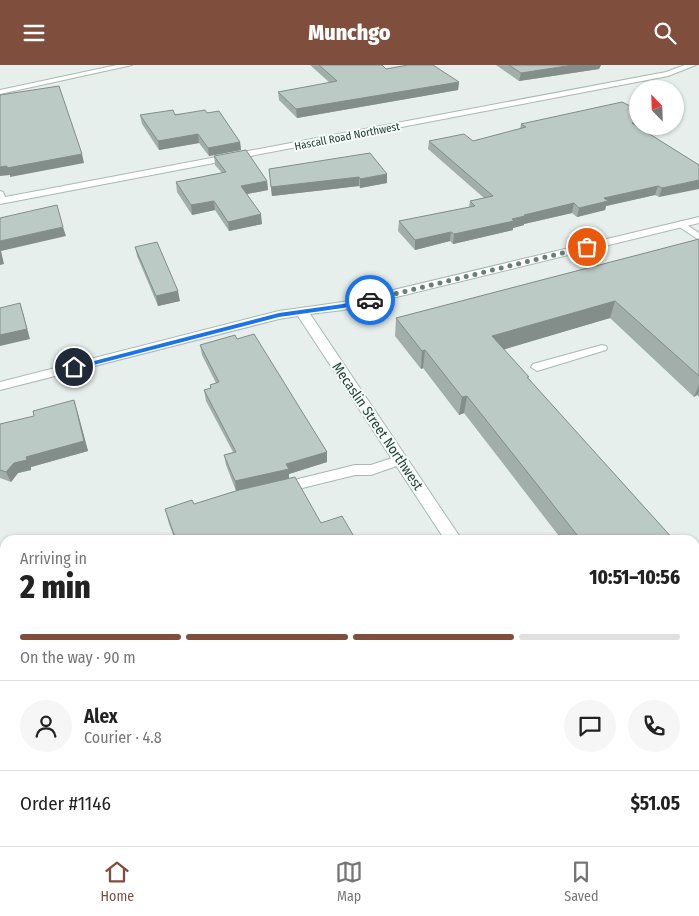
<!DOCTYPE html>
<meta charset="utf-8">
<style>
:root{--surface:#fff;--page:#f6f6f6;--text:#222;--muted:#767676;--line:#e0e0e0;--accent:#804e3d}
body{margin:0;font-family:"Fira Sans Condensed",sans-serif;background:var(--page);color:var(--text);height:100vh;display:flex;flex-direction:column;font-size:19px;white-space:nowrap}
*{box-sizing:border-box;margin:0}
p{font-size:16px;color:var(--muted)}
.icon{flex:none;width:28px;height:28px;fill:none;stroke:currentColor;stroke-width:2;stroke-linecap:round;stroke-linejoin:round}
.map{position:relative;flex:1;overflow:hidden}
.sheet{position:absolute;left:0px;top:470px;width:700px;height:311px;display:flex;flex-direction:column;background:var(--surface);border-radius:15px 15px 0 0;box-shadow:0 1px 4px #0004}
.sheet>*{flex:none}
.needle{width:32px;rotate:337deg}
.fabs{position:absolute;left:629px;top:15px;display:grid;gap:10px}
.fabs a{display:grid;place-items:center;width:55px;height:55px;border-radius:50%;background:var(--surface);box-shadow:0 1px 4px #0004;font-size:25px}
.pin{position:absolute;display:grid;place-items:center;width:42px;height:42px;color:#fff;margin:-21px;border:2px solid #fff;border-radius:50%;box-shadow:0 1px 5px #0007}
.courier{position:absolute;display:grid;place-items:center;width:50px;height:50px;margin:-25px;border:4px solid #1a73e8;border-radius:50%;background:#fff;color:#222;box-shadow:0 1px 6px #0007}
.head em{font-style:normal;font-weight:800}
.head div{display:flex;flex-direction:column-reverse}
.head{display:flex;align-items:center;justify-content:space-between;height:85px;padding:0 20px}
h1{font-size:32px;font-weight:800;line-height:38px}
.bar{display:grid;grid-template-columns:repeat(4,1fr);gap:8px 5px;align-content:center;height:60px;padding:0 20px}
.bar i{height:6px;border-radius:4px;background:var(--line)}
.bar .current{background:var(--accent)}
.bar p{grid-column:span 4}
.line{display:flex;align-items:center;gap:12px;padding:0 20px;border-top:1px solid var(--line)}
.line div{flex:1}
.round{display:grid;place-items:center;flex:none;width:52px;height:52px;border-radius:26px;background:var(--page)}
header{display:flex;justify-content:space-between;align-items:center;height:65px;padding:0 20px;background:var(--accent);color:#fff;font-size:22px;font-weight:800}
.tabs{display:flex;justify-content:space-around;align-items:center;height:70px;border-top:1px solid var(--line);background:var(--surface);font-size:14px;color:var(--muted)}
.tabs a{display:grid;justify-items:center;gap:2px}
.tabs .current{color:var(--accent)}
.map>svg:first-child{display:block}
.lines{fill:none;stroke-linecap:round;stroke-linejoin:round}
.lane-casing{stroke:#a8b8b2;stroke-width:2}
.street-casing{stroke:#a8b8b2;stroke-width:2}
.lane{fill:#fff;fill-rule:evenodd}
.street{fill:#fff;fill-rule:evenodd}
.wall{fill:#a1aea9}
.shaded-wall{fill:#838d89}
.building{fill:#bbcac4;stroke:#838d89}
.route{fill:#1a73e8}
.done{stroke:#687f78;stroke-width:5;stroke-dasharray:0 9}
.labels{text-anchor:middle;stroke-width:4;stroke-linejoin:round;paint-order:stroke}
.far-street-label{font-size:11px;fill:#24423a;stroke:#f7fbf9}
.street-label{font-size:14px;fill:#24423a;stroke:#f7fbf9}
</style>
<header><svg class="icon" aria-label="menu" viewBox="0 0 24 24"><path d="M4 6h16M4 12h16M4 18h16"/></svg>Munchgo<svg class="icon" aria-label="search" viewBox="0 0 24 24"><circle cx="10" cy="10" r="6"/><path d="M15 15l6 6"/></svg></header>
<div class="map">
<svg width="699" height="781" viewBox="0 0 699 781">
<rect width="100%" height="100%" fill="#e6efeb"/>
<g class="lines">
<g class="lane-casing">
<path id="lane" d="M 0,126 L 3,127 L 7,136 L 6,138 L 0,138 Z
M 681,156 L 699,168 L 699,175 L 678,161 L 677,159 Z
M 602,280 L 606,281 L 607,283 L 606,285 L 537,306 L 531,302 L 533,299 Z
M 401,390 L 405,392 L 407,395 L 405,398 L 371,410 L 355,410 L 282,428 L 277,426 L 275,423 L 277,420 L 282,418 L 355,400 L 371,400 Z"/>
</g>
<g class="street-casing">
<path id="street" d="M 117,0 L 132,0 L 0,29 L 0,25 Z
M 685,0 L 696,0 L 668,11 L 0,139 L 0,133 L 666,7 Z
M 699,152 L 699,158 L 343,245 L 310,249 L 462,475 L 445,475 L 298,251 L 279,254 L 0,325 L 0,317 L 279,246 L 343,237 Z
M 643,776 L 671,776 L 669,781 L 641,781 Z"/>
</g>
<use href="#lane" class="lane"/>
<use href="#street" class="street"/>
</g>
<path class="wall" d="M 310,0 L 382,0 L 386,4 L 459,17 L 458,25 L 297,53 L 279,35 L 278,27 L 330,18 Z
M 496,0 L 601,0 L 599,4 L 519,16 Z
M 207,48 L 240,77 L 241,85 L 209,91 L 199,78 L 159,85 L 142,59 L 140,50 Z
M 521,59 L 651,61 L 651,62 L 641,64 L 699,100 L 659,132 L 655,130 L 606,141 L 605,145 L 577,152 L 572,148 L 524,159 L 524,160 L 513,163 L 513,165 L 453,179 L 450,176 L 415,185 L 398,166 L 399,156 L 469,142 L 470,136 L 484,133 L 428,84 L 429,76 L 473,76 L 520,64 Z
M 214,91 L 267,116 L 268,125 L 247,129 L 262,159 L 229,166 L 215,145 L 192,150 L 177,127 L 176,117 L 222,108 L 215,100 Z
M 269,104 L 387,109 L 387,118 L 360,123 L 359,121 L 272,131 Z
M 699,174 L 699,332 L 697,330 L 694,332 L 610,253 L 504,284 L 528,314 L 674,475 L 562,475 L 464,348 L 459,350 L 423,303 L 421,304 L 395,271 L 396,253 Z
M 135,182 L 180,236 L 158,241 L 137,191 Z
M 237,274 L 327,387 L 327,397 L 289,409 L 289,413 L 321,458 L 356,475 L 175,475 L 169,459 L 165,444 L 194,439 L 236,426 L 226,400 L 224,390 L 233,387 L 206,336 L 204,325 L 210,324 L 210,320 L 216,318 L 202,290 L 200,280 Z
M 77,345 L 88,386 L 31,402 L 31,405 L 18,408 L 11,417 L 0,413 L 0,359 Z
M 479,776 L 494,776 L 484,781 L 481,781 Z"/>
<path class="shaded-wall" d="M 573,0 L 601,0 L 599,4 L 519,16 L 521,8 Z
M 459,17 L 458,25 L 297,53 L 296,44 Z
M 638,57 L 638,61 L 651,61 L 651,62 L 629,67 L 632,58 Z
M 198,69 L 199,78 L 159,85 L 158,76 Z
M 240,77 L 241,85 L 209,91 L 208,83 Z
M 82,89 L 84,98 L 10,112 L 10,110 L 0,111 L 0,102 Z
M 387,109 L 387,118 L 360,123 L 360,114 Z
M 359,112 L 359,121 L 272,131 L 271,122 Z
M 699,115 L 699,124 L 659,132 L 662,123 Z
M 267,116 L 268,125 L 242,130 L 241,121 Z
M 658,121 L 655,130 L 606,141 L 605,145 L 577,152 L 579,143 L 604,133 Z
M 214,136 L 215,145 L 192,150 L 191,140 Z
M 574,138 L 572,148 L 524,159 L 524,160 L 513,163 L 513,165 L 453,179 L 454,169 L 512,154 L 524,150 Z
M 261,149 L 262,159 L 229,166 L 228,157 Z
M 63,162 L 66,171 L 1,186 L 4,199 L 0,200 L 0,176 Z
M 451,167 L 450,176 L 415,185 L 415,175 Z
M 178,226 L 180,236 L 158,241 L 156,231 Z
M 615,236 L 610,253 L 489,289 L 492,271 Z
M 20,238 L 23,248 L 30,274 L 0,281 L 0,270 Z
M 425,285 L 423,303 L 421,304 L 422,286 Z
M 699,320 L 699,327 L 697,330 L 694,332 Z
M 467,331 L 464,348 L 459,350 L 462,332 Z
M 74,335 L 77,345 L 88,386 L 31,402 L 31,405 L 18,408 L 11,417 L 6,407 L 14,398 L 26,392 Z
M 327,387 L 327,397 L 289,409 L 289,414 L 236,426 L 235,416 L 286,399 Z
M 0,519 L 5,528 L 5,550 Z
M 699,541 L 699,553 L 695,555 L 695,542 Z
M 24,776 L 29,776 L 30,781 L 24,781 Z
M 349,776 L 369,776 L 360,781 L 339,781 Z
M 484,776 L 494,776 L 484,781 L 482,781 Z"/>
<path class="building" d="M 319,0 L 382,0 L 386,4 L 408,0 L 433,0 L 459,17 L 296,44 L 278,27 L 337,16 Z
M 509,0 L 573,0 L 521,8 Z
M 59,21 L 82,89 L 7,103 L 7,101 L 0,102 L 0,30 Z
M 622,37 L 638,45 L 638,57 L 632,58 L 699,100 L 699,115 L 662,123 L 658,121 L 604,133 L 608,136 L 579,143 L 574,138 L 524,150 L 525,151 L 512,154 L 514,156 L 454,169 L 451,167 L 415,175 L 399,156 L 475,141 L 470,136 L 493,131 L 429,76 L 464,69 L 473,76 L 526,62 L 521,59 Z
M 173,45 L 175,50 L 205,45 L 207,48 L 219,46 L 240,77 L 208,83 L 198,69 L 158,76 L 140,50 Z
M 246,85 L 267,116 L 241,121 L 261,149 L 228,157 L 214,136 L 191,140 L 176,117 L 226,107 L 214,91 Z
M 370,88 L 387,109 L 360,114 L 359,112 L 271,122 L 269,104 Z
M 57,140 L 63,162 L 0,176 L 0,153 Z
M 699,174 L 699,311 L 615,236 L 492,271 L 529,312 L 527,312 L 674,475 L 581,475 L 467,331 L 462,332 L 425,285 L 422,286 L 396,253 Z
M 157,177 L 178,226 L 156,231 L 135,182 Z
M 20,238 L 27,264 L 0,270 L 0,243 Z
M 254,269 L 327,387 L 286,399 L 289,404 L 235,416 L 224,390 L 236,387 L 204,325 L 211,323 L 210,320 L 219,317 L 200,280 L 235,270 L 237,274 Z
M 74,335 L 84,376 L 26,392 L 27,395 L 14,398 L 6,407 L 0,405 L 0,359 L 34,351 L 33,346 Z
M 295,412 L 321,458 L 342,451 L 356,475 L 176,475 L 165,444 L 192,435 L 194,439 L 239,425 Z
M 695,488 L 699,493 L 699,541 L 695,542 Z
M 0,520 L 5,550 L 5,776 L 24,776 L 24,781 L 0,781 Z
M 275,776 L 349,776 L 339,781 L 276,781 Z"/>
<path class="route" d="M 370,233 L 372,233 L 372,236 L 343,243 L 279,252 L 74,305 L 71,302 L 279,248 L 343,239 Z"/>
<g class="lines">
<path class="done" d="M 370,235 L 587,182"/>
</g>
<g class="labels">
<g class="far-street-label">
<text transform="translate(347 71) rotate(-11)" y="4">Hascall Road Northwest</text>
</g>
<g class="street-label">
<text transform="translate(378 361) rotate(56)" y="5">Mecaslin Street Northwest</text>
</g>
</g>
</svg>
<div class="fabs">
<a><svg class="needle" viewBox="-14 -14 28 28"><path d="M0-13l5 13h-10z" fill="#e53935"/><path d="M0 13l5-13h-10z" fill="#767676"/></svg></a>
</div>
<div class="pin" style="left:587px;top:182px;background:#ea580c"><svg class="icon" aria-label="bag" viewBox="0 0 24 24"><path d="M5 8h14l-1 12H6zM9 8a3 3 0 0 1 6 0"/></svg></div>
<div class="pin" style="left:74px;top:302px;background:#1f2937"><svg class="icon" aria-label="home" viewBox="0 0 24 24"><path d="M3 11l9-7 9 7M6 9v11h12V9"/></svg></div>
<div class="courier" style="left:370px;top:235px"><svg class="icon" aria-label="car" viewBox="0 0 24 24"><path d="M5 17H2v-5l4-1 3-4h7l3 4 3 1v5h-3M9 17h6M6 11h13"/><circle cx="7" cy="17" r="2"/><circle cx="17" cy="17" r="2"/></svg></div>
<section class="sheet">
<div class="head"><div><h1>2 min</h1><p>Arriving in</p></div><em>10:51–10:56</em></div>
<div class="bar"><i class="current"></i><i class="current"></i><i class="current"></i><i></i><p>On the way · 90 m</p></div>
<div class="line" style="height:90px"><a class="round"><svg class="icon" aria-label="person" viewBox="0 0 24 24"><circle cx="12" cy="8" r="4"/><path d="M4 21q1-7 8-7t8 7"/></svg></a><div><b>Alex</b><p>Courier · 4.8</p></div><a class="round"><svg class="icon" aria-label="chat" viewBox="0 0 24 24"><path d="M4 5h16v11H9l-5 4z"/></svg></a><a class="round"><svg class="icon" aria-label="phone" viewBox="0 0 24 24"><path d="M5 4h4l2 5-3 2q2 4 5 5l2-3 5 2v4C11 20 4 13 5 4z"/></svg></a></div>
<div class="line" style="height:65px"><div>Order #1146</div><b>$51.05</b></div>
</section>
</div>
<nav class="tabs">
<a class="current"><svg class="icon" aria-label="home" viewBox="0 0 24 24"><path d="M3 11l9-7 9 7M6 9v11h12V9"/></svg>Home</a>
<a><svg class="icon" aria-label="map" viewBox="0 0 24 24"><path d="M3 6l6-2 6 2 6-2v14l-6 2-6-2-6 2zM9 4v14M15 6v14"/></svg>Map</a>
<a><svg class="icon" aria-label="saved" viewBox="0 0 24 24"><path d="M7 4h10v16l-5-4-5 4z"/></svg>Saved</a>
</nav>
